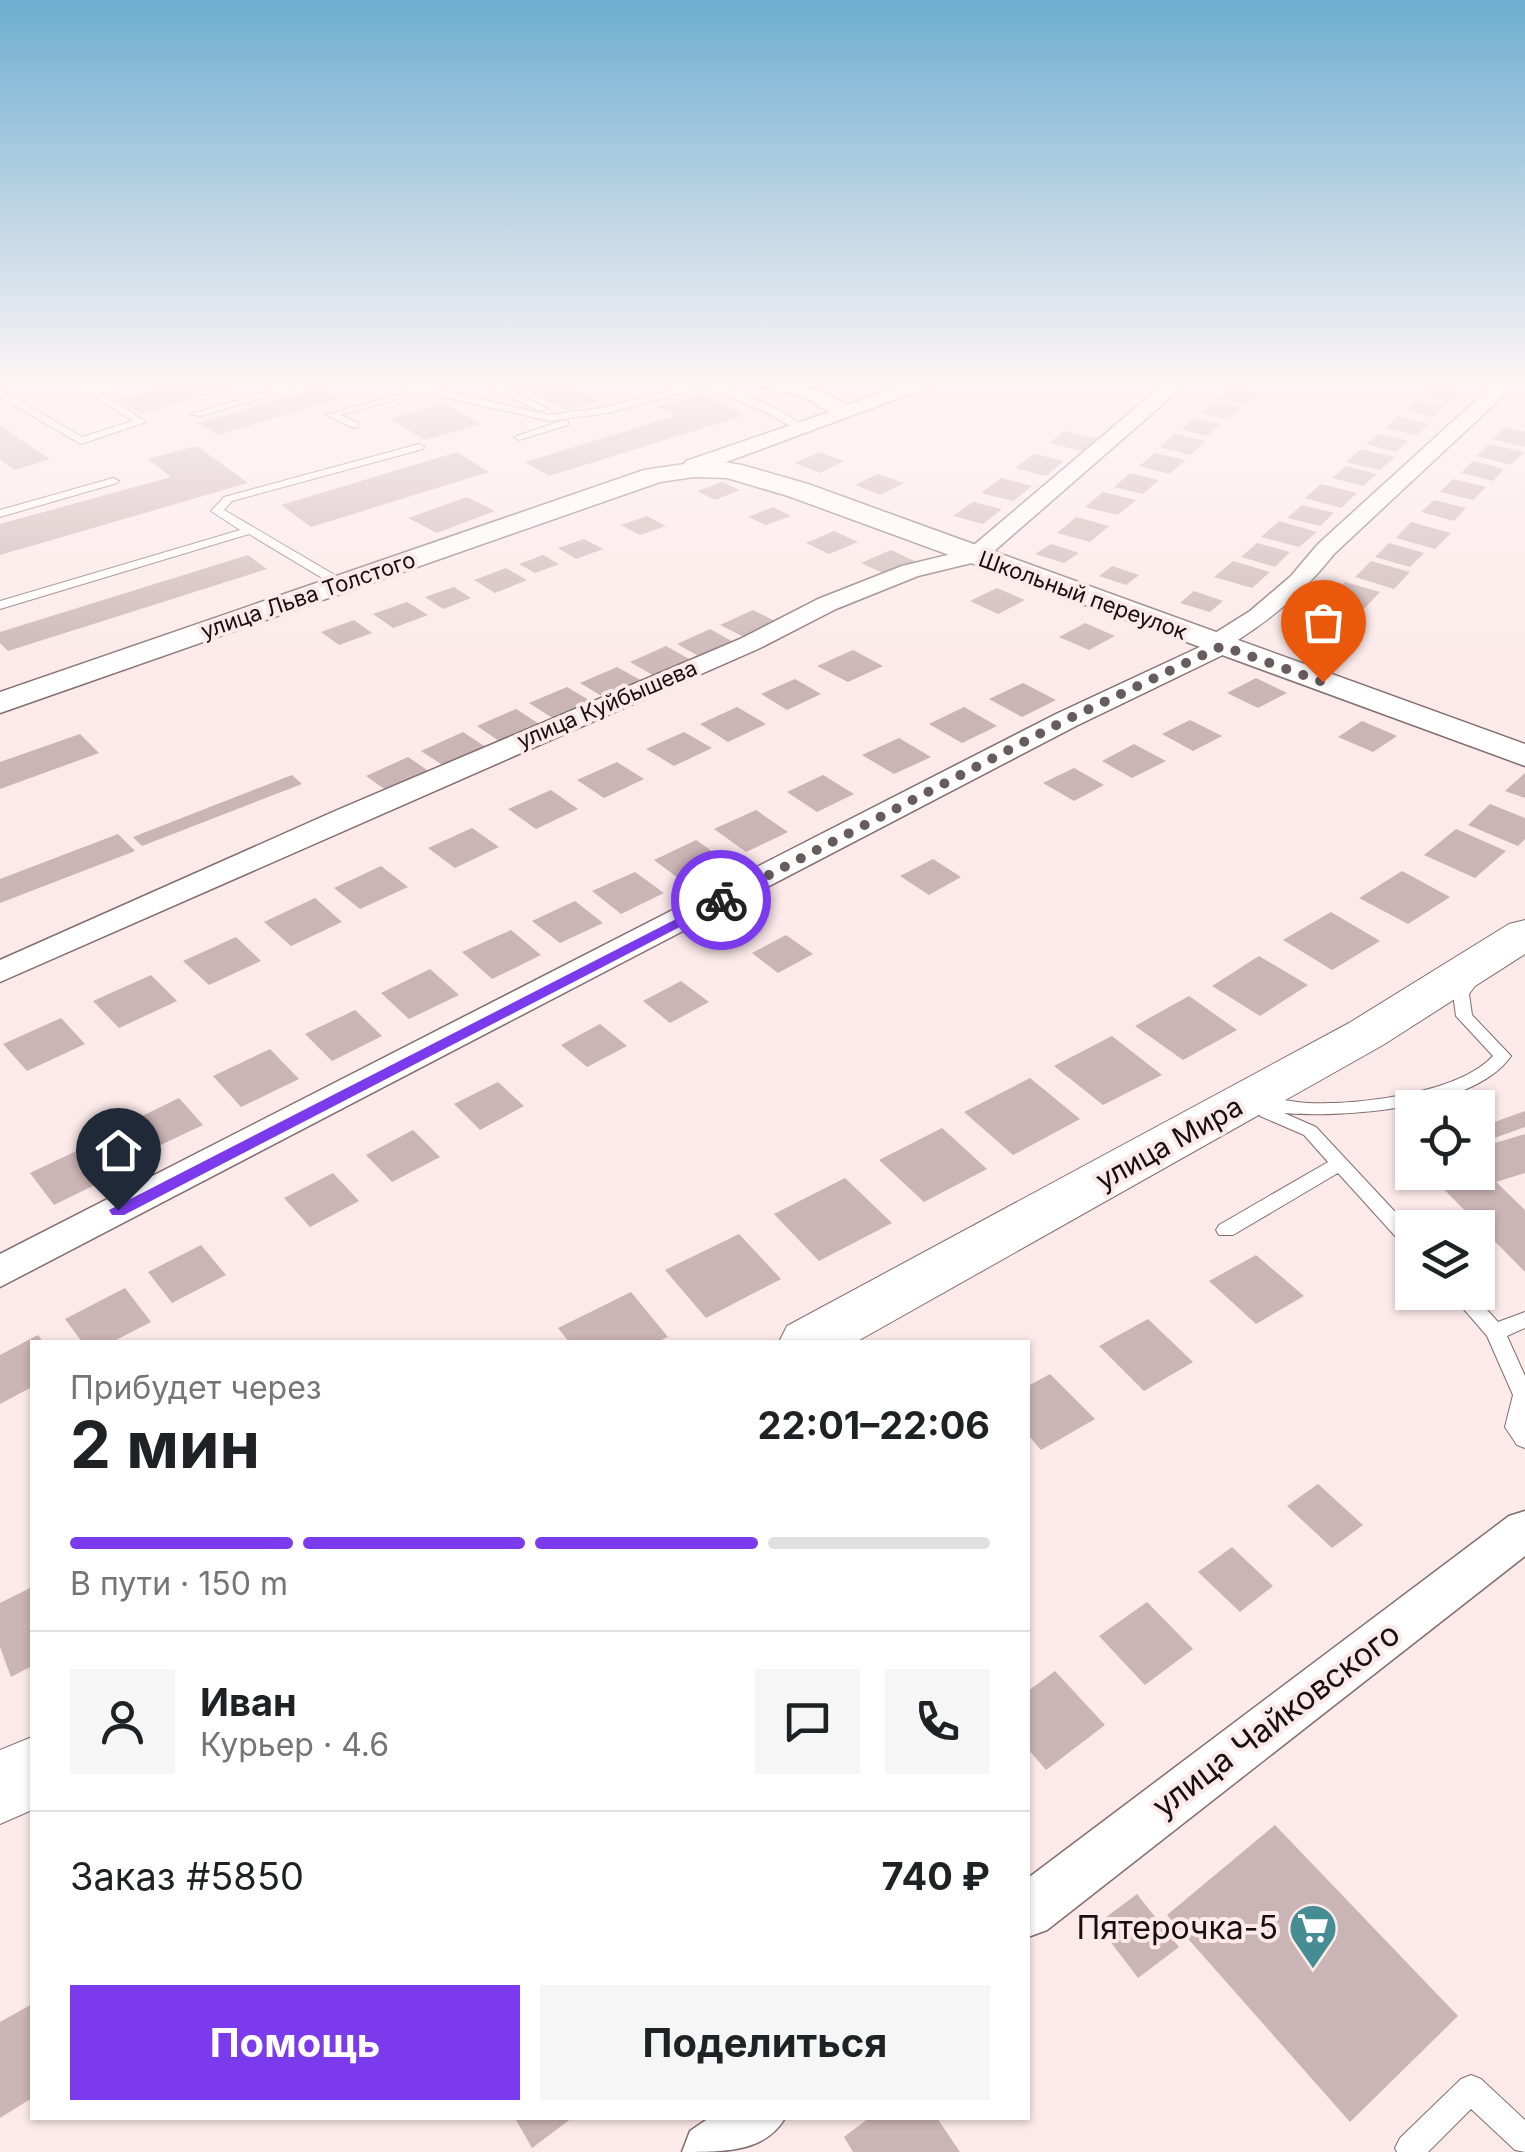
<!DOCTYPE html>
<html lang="ru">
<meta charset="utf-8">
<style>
:root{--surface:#fff;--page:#f6f6f6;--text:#202124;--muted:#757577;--line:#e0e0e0;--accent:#7c3aed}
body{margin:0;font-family:Inter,sans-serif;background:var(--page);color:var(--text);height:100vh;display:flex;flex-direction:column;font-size:38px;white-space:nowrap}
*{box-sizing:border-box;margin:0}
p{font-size:32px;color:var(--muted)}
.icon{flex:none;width:55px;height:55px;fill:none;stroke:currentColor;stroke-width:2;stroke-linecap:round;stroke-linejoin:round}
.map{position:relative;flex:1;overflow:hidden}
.drawer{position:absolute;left:30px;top:1340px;width:1000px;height:780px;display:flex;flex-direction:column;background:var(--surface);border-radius:0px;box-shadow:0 2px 8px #0004}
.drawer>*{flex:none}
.buttons{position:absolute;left:1395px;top:1090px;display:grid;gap:20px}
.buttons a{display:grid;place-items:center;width:100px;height:100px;border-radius:0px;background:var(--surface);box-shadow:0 2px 8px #0004;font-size:50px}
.pin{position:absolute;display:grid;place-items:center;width:85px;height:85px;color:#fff;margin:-102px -42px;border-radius:50% 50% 50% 0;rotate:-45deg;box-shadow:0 0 10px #0007}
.pin .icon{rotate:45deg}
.courier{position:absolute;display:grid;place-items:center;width:100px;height:100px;margin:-50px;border:8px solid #7c3aed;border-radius:50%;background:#fff;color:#222;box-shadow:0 2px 12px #0007}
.head em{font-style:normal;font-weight:700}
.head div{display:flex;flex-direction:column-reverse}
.head{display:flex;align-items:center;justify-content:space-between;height:170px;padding:0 40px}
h1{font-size:65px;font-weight:700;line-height:75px}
.bar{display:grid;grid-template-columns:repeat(4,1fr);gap:15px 10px;align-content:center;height:120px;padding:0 40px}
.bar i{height:12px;border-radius:8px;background:var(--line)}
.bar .on{background:var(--accent)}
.bar p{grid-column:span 4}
.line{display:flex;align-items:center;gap:25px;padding:0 40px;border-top:2px solid var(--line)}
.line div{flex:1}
.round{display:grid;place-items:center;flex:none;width:105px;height:105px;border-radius:0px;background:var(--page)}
.action{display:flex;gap:20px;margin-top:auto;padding:20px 40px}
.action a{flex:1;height:115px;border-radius:0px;background:var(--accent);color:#fff;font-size:40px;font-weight:700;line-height:115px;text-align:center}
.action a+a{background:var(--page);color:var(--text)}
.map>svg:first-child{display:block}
.building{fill:#cbb4b5}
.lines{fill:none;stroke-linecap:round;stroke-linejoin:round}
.service-casing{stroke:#826d6e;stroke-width:2}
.minor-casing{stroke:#826d6e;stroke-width:3}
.tertiary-casing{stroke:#826d6e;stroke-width:3}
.secondary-casing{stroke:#826d6e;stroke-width:2}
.service{fill:#fff;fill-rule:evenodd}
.minor{fill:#fff;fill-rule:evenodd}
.tertiary{fill:#fff;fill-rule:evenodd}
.secondary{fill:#fff;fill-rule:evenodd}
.route{fill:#7c3aed}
.done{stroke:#675b5c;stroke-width:10;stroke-dasharray:0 18}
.labels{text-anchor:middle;stroke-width:8;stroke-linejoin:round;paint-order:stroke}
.far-street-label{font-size:22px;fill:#170f10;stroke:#fce9e9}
.street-label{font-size:28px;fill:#170f10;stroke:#fce9e9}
.near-street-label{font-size:32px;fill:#170f10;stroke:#fce9e9}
.near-poi-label{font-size:32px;fill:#170f10;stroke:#fce9e9;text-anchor:end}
</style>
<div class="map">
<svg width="1525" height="2152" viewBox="0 0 1525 2152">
<rect width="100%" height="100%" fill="#fce9e9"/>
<path class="building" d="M 180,383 L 245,383 L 245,384 L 141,414 L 119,400 Z
M 511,383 L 562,383 L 599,401 L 567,411 Z
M 1431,386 L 1459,392 L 1448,402 L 1420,395 Z
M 320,387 L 341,398 L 218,435 L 198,423 Z
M 1231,387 L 1259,393 L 1245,405 L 1217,399 Z
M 700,393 L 745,415 L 549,476 L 525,462 L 675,416 L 657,407 Z
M 1417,400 L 1446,406 L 1434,417 L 1405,410 Z
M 1214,401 L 1242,408 L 1228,420 L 1200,413 Z
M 445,403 L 481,424 L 425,440 L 390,419 Z
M 1398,416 L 1430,424 L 1417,435 L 1385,428 Z
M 1195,418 L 1221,424 L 1207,436 L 1181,429 Z
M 0,425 L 24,442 L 50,459 L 15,470 L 0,460 Z
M 1505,427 L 1525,432 L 1525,447 L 1492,439 Z
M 1065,431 L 1097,439 L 1082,451 L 1049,443 Z
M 1175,434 L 1206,441 L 1190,455 L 1159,447 Z
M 1379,434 L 1408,441 L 1396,452 L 1366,444 Z
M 1489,444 L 1524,452 L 1511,465 L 1476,456 Z
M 197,446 L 248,483 L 0,555 L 0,524 L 171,477 L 148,459 Z
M 1361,449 L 1395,457 L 1380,470 L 1346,462 Z
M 457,452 L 489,472 L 311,527 L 281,505 Z
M 819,452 L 844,461 L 820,473 L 795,463 Z
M 1155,453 L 1186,460 L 1169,474 L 1139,466 Z
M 1034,454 L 1064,461 L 1046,476 L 1015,468 Z
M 1473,461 L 1504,469 L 1493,481 L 1461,473 Z
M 1346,466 L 1377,474 L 1363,486 L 1332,478 Z
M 1130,473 L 1159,480 L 1143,494 L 1114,487 Z
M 878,474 L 904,483 L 880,495 L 855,485 Z
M 1001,478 L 1032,486 L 1013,501 L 981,493 Z
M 1453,479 L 1486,487 L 1473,500 L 1440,492 Z
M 722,482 L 740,490 L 715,500 L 697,491 Z
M 1321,484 L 1357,493 L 1341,508 L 1305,498 Z
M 1103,492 L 1136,500 L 1118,515 L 1085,507 Z
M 467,497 L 495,511 L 437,533 L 408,518 Z
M 1434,500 L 1466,508 L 1454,521 L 1421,512 Z
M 973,502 L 1002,509 L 983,524 L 953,516 Z
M 1302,505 L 1334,513 L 1320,526 L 1287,518 Z
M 773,507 L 791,516 L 766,525 L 748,517 Z
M 647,516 L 666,526 L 640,535 L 621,525 Z
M 1076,517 L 1109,526 L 1090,542 L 1057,533 Z
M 1279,521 L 1317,532 L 1299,547 L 1261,537 Z
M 1411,522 L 1451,533 L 1435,549 L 1396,538 Z
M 834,531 L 858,542 L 829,554 L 806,543 Z
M 584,539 L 603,549 L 576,559 L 558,548 Z
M 1257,543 L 1290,552 L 1275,567 L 1241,557 Z
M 1389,543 L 1424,553 L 1410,567 L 1375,557 Z
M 1051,544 L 1079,553 L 1064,563 L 1035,554 Z
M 891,550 L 917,562 L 887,575 L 861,563 Z
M 248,555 L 267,569 L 8,651 L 0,643 L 0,632 Z
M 543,555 L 559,564 L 535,573 L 519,564 Z
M 1233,561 L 1270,572 L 1252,588 L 1214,577 Z
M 1371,561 L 1410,572 L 1394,589 L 1355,577 Z
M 1112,566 L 1139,575 L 1126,585 L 1099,576 Z
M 506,568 L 527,580 L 495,593 L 474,580 Z
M 1345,582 L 1380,592 L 1365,608 L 1329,597 Z
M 454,587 L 471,598 L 443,609 L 425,597 Z
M 997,588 L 1025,600 L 998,614 L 970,601 Z
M 1194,591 L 1223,601 L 1210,612 L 1180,603 Z
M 407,602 L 428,615 L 393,628 L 373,614 Z
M 1326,604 L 1353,612 L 1341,624 L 1314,616 Z
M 753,610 L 779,623 L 746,638 L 720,625 Z
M 1302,618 L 1336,629 L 1321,644 L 1286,634 Z
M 354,620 L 372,633 L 339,645 L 321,632 Z
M 1085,623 L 1115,636 L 1089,650 L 1059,637 Z
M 710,629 L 735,643 L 702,658 L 677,644 Z
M 666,646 L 693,661 L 656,677 L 630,662 Z
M 853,650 L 883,666 L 848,682 L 817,666 Z
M 617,667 L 642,681 L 605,698 L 580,683 Z
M 1256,678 L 1287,693 L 1258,708 L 1227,693 Z
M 795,679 L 821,694 L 787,710 L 761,694 Z
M 1023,683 L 1056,700 L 1022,717 L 989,699 Z
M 567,687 L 592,702 L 554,719 L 529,703 Z
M 737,707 L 766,724 L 728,742 L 700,724 Z
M 964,707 L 997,726 L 962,743 L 929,724 Z
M 516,709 L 541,725 L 502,743 L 477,726 Z
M 1190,720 L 1222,736 L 1193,751 L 1162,734 Z
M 1362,721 L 1397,736 L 1373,752 L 1338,737 Z
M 463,732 L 489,749 L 447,768 L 421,751 Z
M 684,732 L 712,748 L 674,766 L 646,749 Z
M 80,734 L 99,753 L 0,789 L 0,762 Z
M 899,738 L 931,757 L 894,774 L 862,755 Z
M 1134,744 L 1166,761 L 1132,778 L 1102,761 Z
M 408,757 L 433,774 L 390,793 L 366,776 Z
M 617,762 L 644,779 L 604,798 L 577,780 Z
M 1074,768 L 1104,785 L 1074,801 L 1043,783 Z
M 1525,773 L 1525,798 L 1505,791 Z
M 292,775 L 302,784 L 142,846 L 133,837 Z
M 823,775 L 854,794 L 817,812 L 787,792 Z
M 551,790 L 578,809 L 536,829 L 508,809 Z
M 1490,804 L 1525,818 L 1525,839 L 1518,846 L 1468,825 Z
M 756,810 L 788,832 L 746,852 L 714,829 Z
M 472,828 L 499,847 L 455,868 L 428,848 Z
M 1456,829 L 1506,851 L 1475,878 L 1424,855 Z
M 118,834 L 135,851 L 0,903 L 0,879 Z
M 696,840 L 728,862 L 685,883 L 654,860 Z
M 933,859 L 961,877 L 929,895 L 900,876 Z
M 381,866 L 408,887 L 360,909 L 334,888 Z
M 1402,871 L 1450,897 L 1408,924 L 1359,898 Z
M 635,872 L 664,893 L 621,914 L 592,891 Z
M 315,898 L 342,922 L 291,946 L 264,922 Z
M 575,901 L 603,923 L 560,943 L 532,921 Z
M 1331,912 L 1380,941 L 1332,970 L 1283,940 Z
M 511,930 L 541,955 L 492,979 L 462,952 Z
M 786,935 L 813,954 L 778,973 L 752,953 Z
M 236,937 L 261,961 L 209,985 L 183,961 Z
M 1259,956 L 1308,985 L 1260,1016 L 1212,986 Z
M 430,969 L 459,995 L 409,1019 L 381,993 Z
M 151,975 L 177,1001 L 119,1028 L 93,1001 Z
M 681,981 L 709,1002 L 670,1023 L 643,1001 Z
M 1189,996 L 1237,1030 L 1183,1060 L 1135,1026 Z
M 355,1010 L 382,1036 L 332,1061 L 305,1034 Z
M 61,1018 L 85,1044 L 27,1071 L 3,1044 Z
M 600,1024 L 627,1046 L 587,1067 L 561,1045 Z
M 1112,1036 L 1162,1075 L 1103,1105 L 1054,1066 Z
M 270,1049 L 299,1079 L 241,1107 L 213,1076 Z
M 1030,1078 L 1080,1119 L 1013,1155 L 964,1112 Z
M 498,1082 L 524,1106 L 480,1130 L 454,1104 Z
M 179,1098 L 203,1125 L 150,1150 L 128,1123 Z
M 1525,1111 L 1525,1127 L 1478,1144 L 1478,1128 Z
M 942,1128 L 987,1169 L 924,1202 L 879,1160 Z
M 413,1130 L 440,1157 L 392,1182 L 366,1155 Z
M 1525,1134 L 1525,1173 L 1496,1182 L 1525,1210 L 1525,1272 L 1427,1172 L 1478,1172 L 1478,1148 Z
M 89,1145 L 113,1176 L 54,1205 L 30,1173 Z
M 333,1173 L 359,1201 L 310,1227 L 284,1198 Z
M 845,1178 L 892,1223 L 819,1261 L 774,1214 Z
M 739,1234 L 781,1279 L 706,1318 L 665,1270 Z
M 201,1245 L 226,1275 L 172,1303 L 148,1272 Z
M 1256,1255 L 1304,1296 L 1256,1324 L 1209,1281 Z
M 125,1288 L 151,1322 L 112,1342 L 82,1342 L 65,1319 Z
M 631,1292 L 668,1337 L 656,1342 L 569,1342 L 558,1328 Z
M 1148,1319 L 1193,1362 L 1144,1391 L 1099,1346 Z
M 38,1335 L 43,1342 L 32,1342 L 32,1387 L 0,1404 L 0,1355 Z
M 1050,1374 L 1095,1419 L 1041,1450 L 1028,1435 L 1028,1386 Z
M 1318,1484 L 1363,1525 L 1332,1548 L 1287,1506 Z
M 1232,1547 L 1273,1586 L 1240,1612 L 1198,1572 Z
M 32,1587 L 32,1666 L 11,1677 L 0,1647 L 0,1603 Z
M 1147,1602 L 1193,1649 L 1145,1685 L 1099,1636 Z
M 1055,1671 L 1105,1725 L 1046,1770 L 1028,1749 L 1028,1691 Z
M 1275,1825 L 1458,2016 L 1350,2122 L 1167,1915 Z
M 1137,1894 L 1179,1947 L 1138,1978 L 1097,1924 Z
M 32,2004 L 32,2098 L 0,2118 L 0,2022 Z
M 515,2118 L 572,2118 L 532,2148 Z
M 869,2118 L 937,2118 L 960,2152 L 853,2152 L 844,2137 Z"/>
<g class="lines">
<g class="service-casing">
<path id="service" d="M 80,383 L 88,383 L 146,422 L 81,444 L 0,397 L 0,390 L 4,391 L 82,437 L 133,421 L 80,387 Z
M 297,383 L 313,383 L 200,416 L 191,414 Z
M 393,383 L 411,383 L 549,415 L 607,407 L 697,383 C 728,383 780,408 805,427 L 796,429 L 759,409 L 704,387 L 608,413 L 549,421 L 423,392 L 341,415 L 358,423 L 358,427 L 354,428 L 326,415 L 413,390 Z
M 482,383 L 495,383 L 548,409 L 539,411 Z
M 564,420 L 568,421 L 568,425 L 519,440 L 514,437 Z
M 419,444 L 424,447 L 423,449 L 232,501 L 224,510 L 345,581 L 345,587 L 337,587 L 249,534 L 0,609 L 0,601 L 240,530 L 211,511 L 224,497 Z
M 113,478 L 119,481 L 117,483 L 0,517 L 0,510 Z
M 1475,970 L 1483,975 L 1469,994 L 1472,1015 L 1511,1056 C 1475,1109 1343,1118 1284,1113 L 1316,1127 L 1412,1230 L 1412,1249 L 1405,1247 L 1338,1173 L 1233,1235 L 1219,1235 L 1216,1230 L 1219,1225 L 1328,1162 L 1304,1135 L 1260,1116 L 1258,1110 L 1247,1107 L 1244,1103 L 1247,1099 C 1266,1095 1289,1102 1308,1103 C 1357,1105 1458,1094 1493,1056 L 1456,1016 L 1453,994 L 1469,971 Z
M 1449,1292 L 1471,1292 L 1498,1322 L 1525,1312 L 1525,1328 L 1507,1336 L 1525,1376 L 1525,1448 L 1517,1445 L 1505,1427 L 1513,1395 L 1487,1336 Z
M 1471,2075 L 1481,2079 L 1525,2120 L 1525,2152 L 1515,2150 L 1471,2109 L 1428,2152 L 1397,2152 L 1395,2148 L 1400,2138 L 1461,2079 Z"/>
</g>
<g class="minor-casing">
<path id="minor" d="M 760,383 C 795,383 817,387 847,405 L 911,383 L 940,383 L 702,471 L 686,471 L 683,466 L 686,461 L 829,412 L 805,397 L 763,387 Z
M 1165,383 L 1187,383 L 984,560 L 918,576 L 836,609 L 758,649 L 0,982 L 0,960 L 335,811 L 740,639 L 818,599 L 902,566 L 968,550 Z
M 1495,383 L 1517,383 L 1334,554 C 1305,591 1273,618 1233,643 L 1231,651 L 1076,726 L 0,1287 L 0,1254 L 1056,714 L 1204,645 L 1207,638 L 1250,611 L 1291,576 L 1318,544 Z
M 1525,1511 L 1525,1556 L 1047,1930 L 1028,1937 L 1028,1878 L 1509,1516 Z
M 709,2118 L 785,2118 C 765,2152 726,2152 682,2152 L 690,2131 Z"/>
</g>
<g class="tertiary-casing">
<path id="tertiary" d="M 711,460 L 742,465 L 808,484 L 1525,744 L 1525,766 L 788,496 L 727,478 L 694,477 L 660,482 L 0,713 L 0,692 L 644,470 Z"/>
</g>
<g class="secondary-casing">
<path id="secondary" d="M 1525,920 L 1525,954 L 1383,1045 L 856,1342 L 779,1342 L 787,1326 L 1349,1023 L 1509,924 Z
M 32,1737 L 32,1810 L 0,1824 L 0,1750 Z"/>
</g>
<use href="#service" class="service"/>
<use href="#minor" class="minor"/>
<use href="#tertiary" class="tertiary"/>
<use href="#secondary" class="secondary"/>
</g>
<linearGradient id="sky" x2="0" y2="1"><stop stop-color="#6eaed0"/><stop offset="0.56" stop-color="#fef5f5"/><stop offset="1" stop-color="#fef5f5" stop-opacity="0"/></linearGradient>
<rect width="1525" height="684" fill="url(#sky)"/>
<path class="route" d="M 721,896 L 728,900 L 726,903 L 124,1215 L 112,1215 L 109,1210 Z"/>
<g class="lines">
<path class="done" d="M 721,900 L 1066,720 L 1222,646 L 1323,682"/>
</g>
<defs>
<g id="supermarket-pin" transform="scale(2.5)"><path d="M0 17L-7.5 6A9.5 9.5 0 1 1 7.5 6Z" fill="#458c93" stroke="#fce9e9"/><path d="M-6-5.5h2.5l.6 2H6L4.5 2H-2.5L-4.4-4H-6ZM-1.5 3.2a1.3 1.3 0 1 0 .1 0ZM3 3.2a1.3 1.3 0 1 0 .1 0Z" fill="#fff"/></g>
</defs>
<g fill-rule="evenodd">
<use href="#supermarket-pin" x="1313" y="1928"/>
</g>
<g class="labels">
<g class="far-street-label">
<text transform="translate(308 595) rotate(-19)" y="8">улица Льва Толстого</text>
<text transform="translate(1083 595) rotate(20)" y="8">Школьный переулок</text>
<text transform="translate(607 704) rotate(-23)" y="8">улица Куйбышева</text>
</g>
<g class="street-label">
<text transform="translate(1169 1143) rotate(-29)" y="10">улица Мира</text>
</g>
<g class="near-street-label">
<text transform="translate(1276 1720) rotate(-37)" y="11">улица Чайковского</text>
</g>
<g class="near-poi-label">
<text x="1278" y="1939">Пятерочка-5</text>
</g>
</g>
</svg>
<div class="buttons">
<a><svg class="icon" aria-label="locate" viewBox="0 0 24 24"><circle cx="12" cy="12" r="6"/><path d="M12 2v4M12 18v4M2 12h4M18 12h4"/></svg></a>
<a><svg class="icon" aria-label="layers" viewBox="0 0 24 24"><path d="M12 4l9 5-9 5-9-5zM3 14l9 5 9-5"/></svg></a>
</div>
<div class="pin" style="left:1323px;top:682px;background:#ea580c"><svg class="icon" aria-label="bag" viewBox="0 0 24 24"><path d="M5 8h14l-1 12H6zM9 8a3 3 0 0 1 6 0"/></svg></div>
<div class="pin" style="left:118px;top:1210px;background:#1f2937"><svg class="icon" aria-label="home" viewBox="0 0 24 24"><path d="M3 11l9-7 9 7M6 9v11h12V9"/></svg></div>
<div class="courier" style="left:721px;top:900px"><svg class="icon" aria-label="bike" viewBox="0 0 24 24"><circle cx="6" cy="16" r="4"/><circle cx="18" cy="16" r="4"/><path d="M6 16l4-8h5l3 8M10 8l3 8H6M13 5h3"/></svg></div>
<section class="drawer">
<div class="head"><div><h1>2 мин</h1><p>Прибудет через</p></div><em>22:01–22:06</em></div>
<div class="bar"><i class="on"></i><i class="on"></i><i class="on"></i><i></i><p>В пути · 150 m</p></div>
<div class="line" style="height:180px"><a class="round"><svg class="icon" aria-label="person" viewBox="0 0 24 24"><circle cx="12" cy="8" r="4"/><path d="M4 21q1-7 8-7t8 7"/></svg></a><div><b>Иван</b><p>Курьер · 4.6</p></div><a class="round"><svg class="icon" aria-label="chat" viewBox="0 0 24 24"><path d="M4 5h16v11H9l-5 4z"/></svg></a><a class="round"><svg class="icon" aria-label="phone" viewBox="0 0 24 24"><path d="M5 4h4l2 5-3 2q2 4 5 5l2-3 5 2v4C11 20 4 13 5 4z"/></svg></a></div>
<div class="line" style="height:130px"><div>Заказ #5850</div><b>740 ₽</b></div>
<div class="action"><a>Помощь</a><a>Поделиться</a></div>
</section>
</div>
